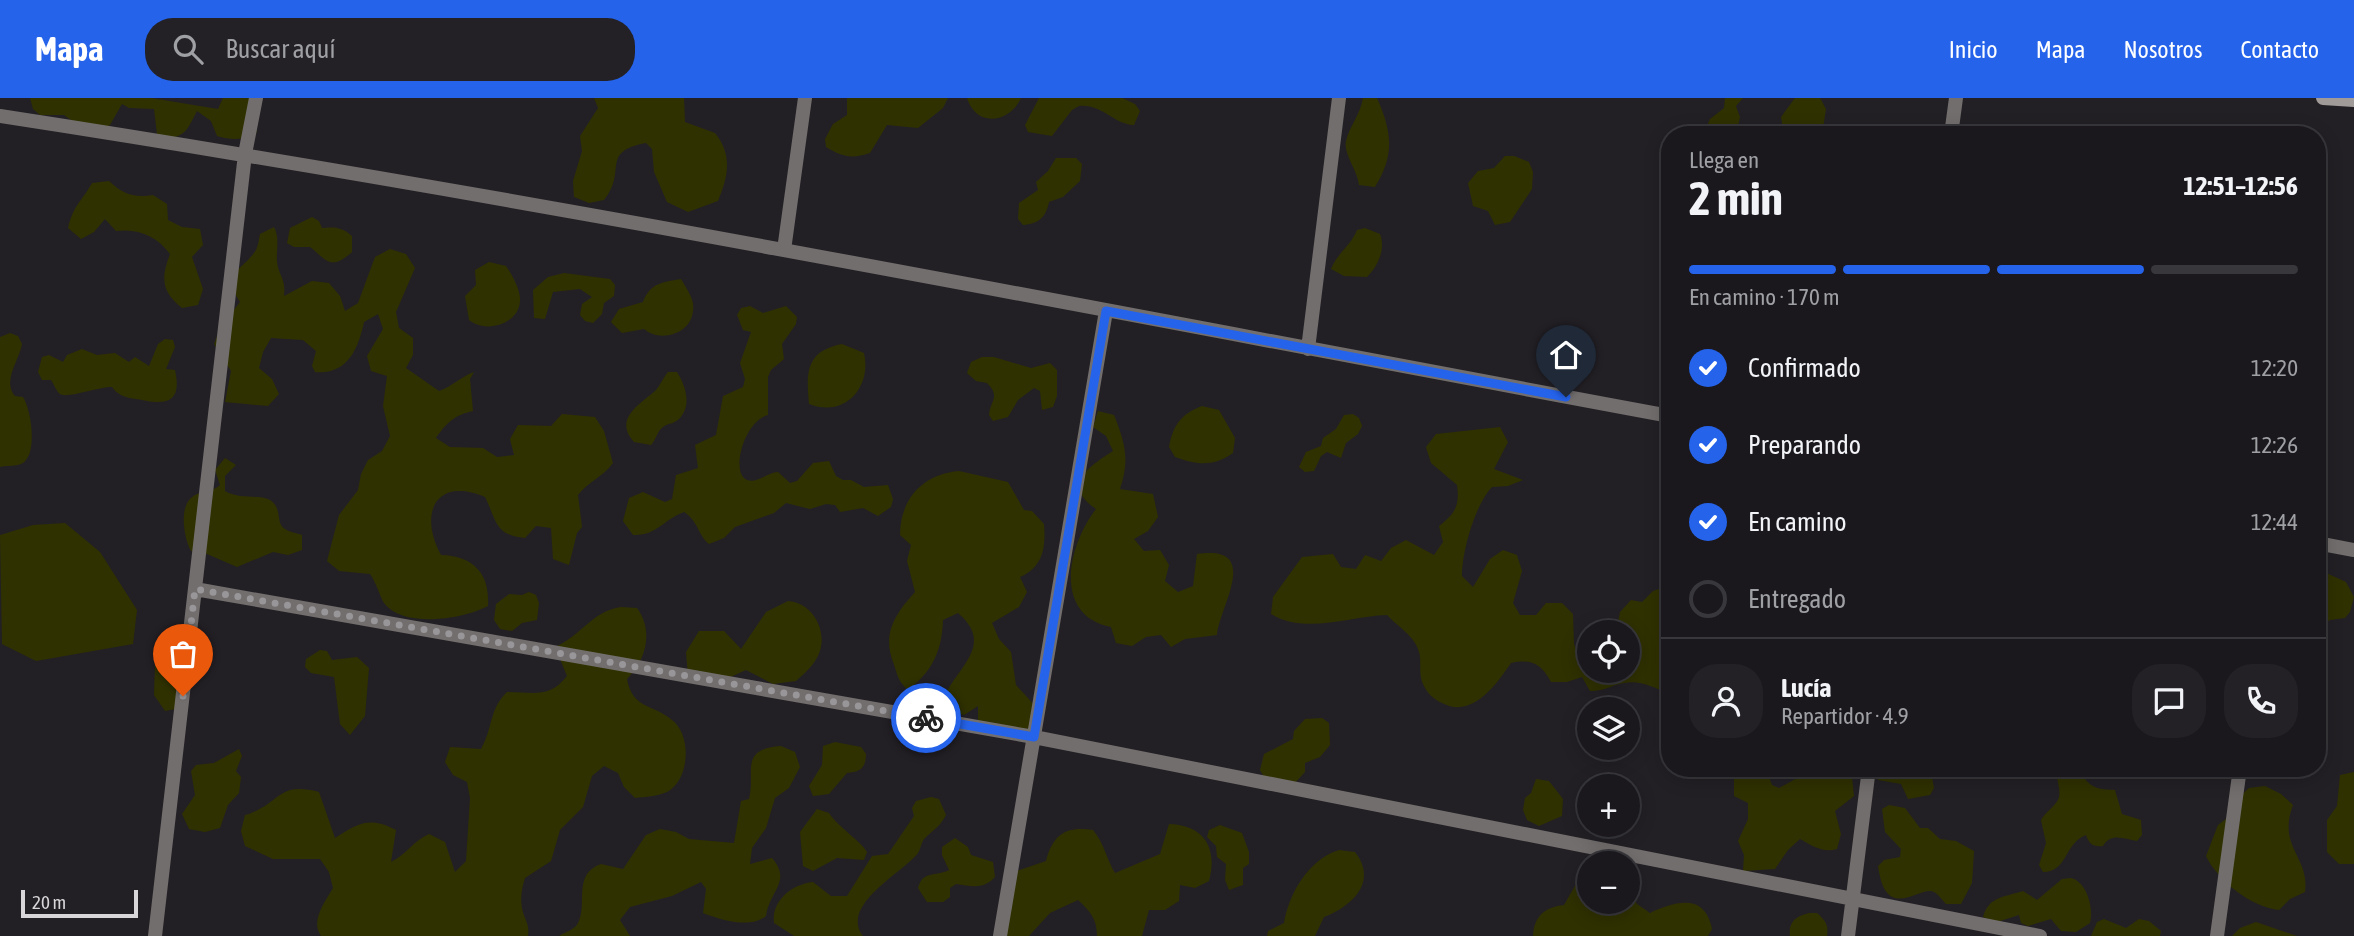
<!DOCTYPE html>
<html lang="es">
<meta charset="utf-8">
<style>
:root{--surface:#1a181c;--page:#232125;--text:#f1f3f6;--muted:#9fa0a3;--line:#38373b;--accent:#2563eb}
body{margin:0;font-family:"Asap Condensed",sans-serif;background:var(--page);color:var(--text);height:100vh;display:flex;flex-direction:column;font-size:26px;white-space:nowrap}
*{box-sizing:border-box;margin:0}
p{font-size:23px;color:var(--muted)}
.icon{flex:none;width:38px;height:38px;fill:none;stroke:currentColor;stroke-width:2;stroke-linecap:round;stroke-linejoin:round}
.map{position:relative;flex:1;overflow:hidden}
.sheet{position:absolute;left:1661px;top:28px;width:665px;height:651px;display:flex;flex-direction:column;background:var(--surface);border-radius:28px;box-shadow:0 4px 18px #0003,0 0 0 2px var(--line)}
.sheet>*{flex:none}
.tools{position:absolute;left:1577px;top:522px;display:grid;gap:14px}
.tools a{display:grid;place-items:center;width:63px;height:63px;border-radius:50%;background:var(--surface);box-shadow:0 4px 18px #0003,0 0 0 2px var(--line);font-size:35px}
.scale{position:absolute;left:21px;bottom:18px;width:117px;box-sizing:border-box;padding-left:7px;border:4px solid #d8d6d9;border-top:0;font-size:19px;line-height:24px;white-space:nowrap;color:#d8d6d9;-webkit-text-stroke:5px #232025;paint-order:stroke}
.pin{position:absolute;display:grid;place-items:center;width:60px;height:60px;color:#fff;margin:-72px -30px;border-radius:50% 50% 50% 0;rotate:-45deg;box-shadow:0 0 7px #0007}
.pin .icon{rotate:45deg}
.courier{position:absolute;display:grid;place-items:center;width:70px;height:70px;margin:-35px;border:5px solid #2563eb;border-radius:50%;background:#fff;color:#222;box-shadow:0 2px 9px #0007}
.headline em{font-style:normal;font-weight:700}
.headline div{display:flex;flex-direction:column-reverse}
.headline{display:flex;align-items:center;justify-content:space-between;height:119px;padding:0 28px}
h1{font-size:46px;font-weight:700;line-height:52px}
.bar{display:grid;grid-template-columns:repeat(4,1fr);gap:10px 7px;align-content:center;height:84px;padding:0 28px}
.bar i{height:9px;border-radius:5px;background:var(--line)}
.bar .on{background:var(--accent)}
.bar p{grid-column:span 4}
.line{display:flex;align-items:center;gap:18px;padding:0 28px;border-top:2px solid var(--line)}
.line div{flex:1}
.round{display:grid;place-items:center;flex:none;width:74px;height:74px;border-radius:28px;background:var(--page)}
ol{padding:0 28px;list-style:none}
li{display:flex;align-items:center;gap:21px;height:77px}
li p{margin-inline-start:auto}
li .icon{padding:7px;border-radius:50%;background:var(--accent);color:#fff;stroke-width:4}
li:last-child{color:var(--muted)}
li i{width:38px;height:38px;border:4px solid var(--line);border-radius:50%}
header{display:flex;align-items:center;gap:42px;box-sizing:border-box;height:98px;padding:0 35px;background:var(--accent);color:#fff}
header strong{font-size:33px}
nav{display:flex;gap:38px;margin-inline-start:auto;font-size:24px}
.search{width:490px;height:63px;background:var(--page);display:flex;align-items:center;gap:18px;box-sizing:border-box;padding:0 24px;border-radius:28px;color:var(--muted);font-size:26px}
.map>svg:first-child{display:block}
.green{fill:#2f3100}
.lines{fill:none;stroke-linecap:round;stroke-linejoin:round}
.minor{stroke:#726e6d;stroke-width:14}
.secondary{stroke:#a09a98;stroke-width:14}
.done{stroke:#99969a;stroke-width:7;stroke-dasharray:0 12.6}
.route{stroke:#2563eb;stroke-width:9}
</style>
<header>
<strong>Mapa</strong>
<div class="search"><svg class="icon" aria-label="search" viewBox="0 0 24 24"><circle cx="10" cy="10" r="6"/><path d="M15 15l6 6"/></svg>Buscar aquí</div>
<nav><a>Inicio</a><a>Mapa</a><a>Nosotros</a><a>Contacto</a></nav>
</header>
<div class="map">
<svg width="2354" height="838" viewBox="0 0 2354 838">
<rect width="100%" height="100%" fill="#232025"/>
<path class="green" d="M 30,0 L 151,0 L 218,11 L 223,0 L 254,0 L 257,34 C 246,43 230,42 217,38 L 211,23 L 197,13 C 187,32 186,39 163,41 L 157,36 L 154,11 L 129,10 L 122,6 L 110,27 L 102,31 L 71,22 L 64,17 L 40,17 L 33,11 Z
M 594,0 L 684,0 L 685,24 L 715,35 C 733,57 728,79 718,103 L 688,114 L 667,104 L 654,74 L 652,51 L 646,45 C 599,54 628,73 604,102 L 589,105 L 574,99 L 573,83 L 582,53 L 580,38 L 598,10 Z
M 847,0 L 948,0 L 943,10 L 918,30 L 887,27 L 870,55 C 852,61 842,59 826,49 L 825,41 L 833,26 L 847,17 Z
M 967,0 L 1021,0 C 1010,25 976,30 967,0 Z
M 1039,0 L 1122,0 L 1135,6 L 1140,13 L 1134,27 C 1114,27 1103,6 1079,8 L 1072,12 L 1052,38 L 1028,34 L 1025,27 Z
M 1363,0 L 1377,0 C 1392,34 1395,57 1375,89 L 1359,87 C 1357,71 1343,56 1346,43 C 1349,29 1360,17 1363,0 Z
M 1725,0 L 1743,0 L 1736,8 L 1740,19 L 1736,37 L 1703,37 L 1710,21 L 1724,10 Z
M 1795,0 L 1820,0 L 1826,11 L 1822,37 L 1784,37 L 1781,19 Z
M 1505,58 L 1514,58 L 1529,64 L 1533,74 L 1532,91 L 1510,124 L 1495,127 L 1488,113 L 1473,108 L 1468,85 L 1478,73 L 1494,70 Z
M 1056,60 L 1076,60 L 1082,66 L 1080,83 L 1063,99 L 1049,104 C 1046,119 1039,126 1023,127 L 1018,121 L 1019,105 L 1038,92 L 1036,84 L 1048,73 Z
M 109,83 C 123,96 133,100 153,97 L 167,106 L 168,122 L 182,129 L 200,131 L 203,147 L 192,159 L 203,191 L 198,207 L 182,210 C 161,193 161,180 170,156 C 157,138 138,130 116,133 L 105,121 L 94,134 L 81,141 L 68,130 C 74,106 80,106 92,85 Z
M 312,119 L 319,123 L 322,130 C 334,129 342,129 352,138 L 352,154 C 330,174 326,161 310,149 L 294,149 L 287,145 L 290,130 Z
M 274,129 C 280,140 276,152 277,164 C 279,179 286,180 284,198 L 312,183 L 329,185 L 340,198 L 345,213 L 358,205 L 375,159 L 390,151 L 406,156 L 415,170 L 396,214 L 399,230 L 413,240 L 413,257 L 406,270 L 439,293 C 453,288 460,279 474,274 L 470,281 L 473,313 C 455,317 447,324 436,340 L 450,349 L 483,350 L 497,359 L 514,357 L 510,341 L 518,327 L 551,328 L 562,316 L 595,319 L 604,333 L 613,365 C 603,379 589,383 578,397 L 582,429 L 577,435 L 569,467 L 553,461 L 551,430 L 536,428 L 525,440 C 494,437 497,423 485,399 C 434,378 419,417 441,457 C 473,458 490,475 488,508 C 464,521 403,531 384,505 C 380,499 377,486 370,476 L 339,473 L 327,463 L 339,417 L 358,392 L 361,376 L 368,362 L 382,353 L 390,338 L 383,308 L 387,278 L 371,273 L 367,258 L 383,231 L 378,216 L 364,224 C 358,252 347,277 315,274 L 312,268 L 316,253 L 303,242 L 271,240 L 263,254 L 259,270 L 272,281 L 279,296 L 268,308 L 225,304 L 231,273 L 214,246 L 220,230 L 240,204 C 220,173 241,175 256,152 C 258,148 259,141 260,136 Z
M 1365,130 L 1380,136 C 1386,151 1378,168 1367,179 L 1344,178 L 1331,171 C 1338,154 1350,149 1357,132 Z
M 489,164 L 506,168 C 512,177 521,192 520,203 C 519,226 486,236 469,222 L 465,198 L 476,187 L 475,172 Z
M 564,175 L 610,181 L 615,187 L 614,198 L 604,205 L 602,216 L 593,225 L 585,223 L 580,217 L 582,206 L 592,199 L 580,191 L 553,194 L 545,221 L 534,220 L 533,192 L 548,179 Z
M 681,181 C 687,192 695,201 693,213 C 691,236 660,245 644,231 L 622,235 L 611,224 L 619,211 L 643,204 C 650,184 665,184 681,181 Z
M 750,208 L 763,215 L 786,208 L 797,219 L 796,226 L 782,246 L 784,261 L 771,272 L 768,279 L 768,317 C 744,323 730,375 747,382 C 757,386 768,374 778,374 L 790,385 L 797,383 L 813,365 L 829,363 L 836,378 L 843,382 L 851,382 L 864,389 L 888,387 L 893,401 L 891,409 L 878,418 L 863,410 L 840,414 L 835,407 L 826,406 L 810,411 L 786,405 L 774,415 L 735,429 L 724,440 L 709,446 C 698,437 698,423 684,414 C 664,421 657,438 633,437 L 623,423 L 629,400 L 643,394 L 665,404 L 672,401 L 676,377 L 698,370 L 695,347 L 716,337 L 723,298 L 743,289 L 745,281 L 740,265 L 751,234 L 743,232 L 737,217 L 741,210 Z
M 10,235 L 18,238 L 22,246 C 19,263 2,283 15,298 L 23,299 C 31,311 38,355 23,365 C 16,369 7,367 0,369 L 0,239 Z
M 165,241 L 173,242 L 175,249 L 166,271 L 175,272 C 181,299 172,307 147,303 C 134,300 120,301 112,289 C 102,288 66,301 60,296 C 56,293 54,286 51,282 L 42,282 L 38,274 L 42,259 L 49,257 L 63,264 L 67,257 L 82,251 L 97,257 L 115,255 L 129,264 L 135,259 L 149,268 L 158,246 Z
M 842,246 L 864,255 C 872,290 844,320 809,306 C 806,274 806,253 842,246 Z
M 982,259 L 994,259 L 1031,270 L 1050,265 L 1057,272 L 1057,298 L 1053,309 L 1042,312 L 1040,293 L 1034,290 L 1018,302 L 1008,319 L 993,323 L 989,317 C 990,303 1001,299 987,285 L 976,283 L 967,275 L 971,264 Z
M 668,274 L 677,274 C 686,288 692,308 679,321 C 674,326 668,325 663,329 C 657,333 656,342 651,347 L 634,344 C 613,321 640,306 655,293 C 660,288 663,280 668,274 Z
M 1202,308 L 1219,312 L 1235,340 L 1233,355 C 1213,369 1197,367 1175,359 L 1169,349 C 1173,327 1181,316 1202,308 Z
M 1098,313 L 1114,317 C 1125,345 1130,361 1120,391 L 1153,396 L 1158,419 L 1148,433 L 1134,441 L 1144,453 L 1160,452 L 1169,467 L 1165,483 L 1178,494 L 1193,488 L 1197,456 C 1263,446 1219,509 1217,537 L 1185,541 L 1171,549 L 1161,537 L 1146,539 L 1132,548 L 1116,545 L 1111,529 C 1052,517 1068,447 1096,411 C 1061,387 1088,369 1113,353 L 1106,338 L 1093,329 Z
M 1353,316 L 1359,320 L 1362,328 L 1358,336 L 1346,345 L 1341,360 L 1327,354 L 1321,358 L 1314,373 L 1305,374 L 1299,369 L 1306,354 L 1321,348 L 1323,340 L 1336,331 L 1344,317 Z
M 1500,329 L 1508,344 L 1494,371 L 1523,382 L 1508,388 L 1492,389 C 1475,407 1462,453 1462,478 L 1473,489 L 1490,461 L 1503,452 L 1517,457 L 1522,473 L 1513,505 L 1520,517 L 1536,517 L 1546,505 L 1562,505 L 1573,516 L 1574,546 L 1580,562 L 1589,566 L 1589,572 L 1628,572 L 1628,534 L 1616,534 L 1620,514 L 1631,502 L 1642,504 L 1653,493 L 1668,488 L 1669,596 C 1656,590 1640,582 1624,585 C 1611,587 1606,593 1590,593 L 1582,579 L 1567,584 L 1551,584 C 1541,565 1531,561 1511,565 C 1496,587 1472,621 1442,605 C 1433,601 1427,595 1423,586 C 1418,576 1422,564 1419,554 C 1415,538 1397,528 1387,517 C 1350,518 1305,537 1271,516 L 1273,499 L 1302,459 L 1333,456 L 1341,469 L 1356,471 L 1365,457 L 1381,463 L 1391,450 L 1406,442 L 1434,457 L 1443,444 L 1439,428 C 1455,416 1460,407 1457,387 L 1431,365 L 1426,349 L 1436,336 Z
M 225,360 L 236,367 L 225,378 L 225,393 C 240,402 258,396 270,402 C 283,410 275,425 285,431 C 289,434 297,435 302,437 L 302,452 L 288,457 L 273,454 L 237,469 L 207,456 L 191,453 C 184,441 179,410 191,400 C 199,392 212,395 220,387 L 215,372 Z
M 959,373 L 1008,384 L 1024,412 L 1032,413 L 1044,426 C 1046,450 1043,469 1020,479 L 1027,494 L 1019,509 L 992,525 L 999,541 L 1011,554 L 1016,587 L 1038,611 L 1038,628 L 1006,636 L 978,623 L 978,608 L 964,617 L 949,613 L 945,597 C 960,567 994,546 958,515 L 943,522 C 942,552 933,573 908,592 C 897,582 898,577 893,564 C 882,535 896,515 915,494 L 907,463 L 911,447 L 900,437 C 900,401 923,376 959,373 Z
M 65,425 L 100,454 L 137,512 L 133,546 L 36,563 L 2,546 L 0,437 L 33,427 Z
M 2322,473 L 2346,484 L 2354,499 L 2350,514 L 2345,520 L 2330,522 L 2317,530 L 2317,475 Z
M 529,494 L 536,497 L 539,505 L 537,522 L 522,525 L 512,533 L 500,531 L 494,522 L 496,506 L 509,496 L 522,497 Z
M 788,503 C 814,505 829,535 818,558 C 813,568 805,575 796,583 L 773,586 L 746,572 L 724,582 L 688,578 L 686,554 L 699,533 L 724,533 L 741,551 L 766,514 Z
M 621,509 L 637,510 C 654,533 646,562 627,581 C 633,612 652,605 672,622 C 692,637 690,682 667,694 C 658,698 645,699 635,700 L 624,689 L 618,675 L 604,668 L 592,678 L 583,709 L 560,732 L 551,763 L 525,780 C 522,790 520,799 522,810 C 524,821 530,826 528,838 L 321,838 C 310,823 325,804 333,790 L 329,774 L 320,761 L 273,761 L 245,748 L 241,733 L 245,717 C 282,706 276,683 319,694 L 335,740 C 358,725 370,718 396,732 L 391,764 C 407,756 413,743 429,736 L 445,744 L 455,774 L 466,763 L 470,700 L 467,684 L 453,677 L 445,664 L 450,649 L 481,651 C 493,630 489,611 507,594 C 533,594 549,601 567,578 L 555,549 C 581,538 592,513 621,509 Z
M 195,539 L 200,546 L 203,567 L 195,582 L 188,586 L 176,611 L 165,613 L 154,597 L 155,566 L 183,542 Z
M 320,552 L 327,553 L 332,562 L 357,559 L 369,570 L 365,618 L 350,637 L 340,626 L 334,579 L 311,575 L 305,569 L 306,561 Z
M 1322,620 L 1329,625 L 1330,647 L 1320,659 L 1305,665 L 1305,674 L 1294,686 L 1264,679 L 1260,672 L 1264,656 L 1293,641 L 1294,633 L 1305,621 Z
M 835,644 L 861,649 L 866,656 C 866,670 860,674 847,675 L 829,696 L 813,698 L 809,688 L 822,667 L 823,648 Z
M 781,648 L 795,654 L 800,669 L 789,690 L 775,700 L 766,730 L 752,750 L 750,766 L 772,760 C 792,783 770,792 766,818 C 750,831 721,822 703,815 L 706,791 L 701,784 L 672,798 L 630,809 L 620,822 L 630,838 L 559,838 C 565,834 574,832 578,825 C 588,806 572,776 601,766 L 623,771 L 646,737 L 660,731 L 676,734 L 689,741 L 734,745 L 741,703 L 749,701 C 756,674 738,651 781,648 Z
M 239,651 L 242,658 L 236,673 L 241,679 L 239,695 L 228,707 L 220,730 L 205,734 L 189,731 L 182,716 L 195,697 L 191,673 L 196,667 L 214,665 Z
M 1734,670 L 1773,670 L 1769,679 L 1772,687 L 1779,690 L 1801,678 L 1801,670 L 1851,670 L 1854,698 L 1835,713 L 1841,736 L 1837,751 C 1823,755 1812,748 1800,741 L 1788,752 L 1775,771 L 1743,773 L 1744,757 L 1738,743 L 1748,721 L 1748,705 L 1734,698 Z
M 1875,670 L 1923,670 L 1931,674 L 1934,690 L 1930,697 L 1908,701 L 1901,686 L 1878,682 Z
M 2058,670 L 2087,670 L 2085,681 C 2094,692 2102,691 2115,692 L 2122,716 L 2141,722 L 2142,737 L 2137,743 C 2124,741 2111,734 2103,748 C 2093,749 2089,746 2086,737 C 2064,745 2068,774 2043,774 L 2039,767 L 2046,745 L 2041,722 C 2046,713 2057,707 2059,699 C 2061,688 2055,683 2058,670 Z
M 2354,674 L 2354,766 L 2339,766 L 2327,754 L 2327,722 L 2337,708 L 2340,677 Z
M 1536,681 L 1549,683 L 1563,701 L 1562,718 L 1539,728 L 1527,722 L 1523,712 L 1525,700 L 1531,695 Z
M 2265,688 L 2281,696 L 2293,707 C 2277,749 2310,759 2305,794 L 2290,801 L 2279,812 C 2251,809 2218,783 2206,758 L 2218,727 L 2231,717 L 2237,701 L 2249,690 Z
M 931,699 L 939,701 L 946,717 C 940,729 933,732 925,740 C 921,744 921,751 918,755 C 904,774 839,807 863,838 L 794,838 L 774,825 C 771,803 792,786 813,784 L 831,798 L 847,798 L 872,758 L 888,756 L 914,718 L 912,710 L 916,703 Z
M 1889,707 L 1905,710 L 1920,730 L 1928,730 L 1940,741 L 1956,743 L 1974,753 L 1972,785 L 1961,806 L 1946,806 C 1942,802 1938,796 1934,794 C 1920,786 1886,827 1878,768 L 1884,762 L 1900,759 L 1901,751 L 1885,734 L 1882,711 Z
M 817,711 L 829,715 C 837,728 862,744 867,754 L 864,762 L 837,760 L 813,773 L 803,768 L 800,734 Z
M 1169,726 C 1204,727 1218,750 1209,783 L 1195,790 L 1180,787 L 1179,803 L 1165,812 L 1149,812 L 1142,838 L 1097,838 C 1097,821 1090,813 1078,802 L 1050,815 L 1029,838 L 1008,838 L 999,834 L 1014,774 L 1046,763 C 1053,736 1066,728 1093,732 C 1104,745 1106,760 1115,775 L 1160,756 Z
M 1220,727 L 1242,735 L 1249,754 L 1249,766 L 1243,770 L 1243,787 L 1229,792 L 1225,782 L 1226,766 L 1217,759 L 1216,748 L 1207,739 L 1209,732 Z
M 955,740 L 968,749 L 971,757 L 993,764 L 995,779 C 983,792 972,788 956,786 L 950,790 L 950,799 L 943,804 L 927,804 L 918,790 C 923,772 935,779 949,772 L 942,757 L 942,749 Z
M 1339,752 L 1355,754 C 1378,783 1353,808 1324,819 L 1315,838 L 1267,838 L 1268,833 L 1284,825 C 1289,795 1309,761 1339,752 Z
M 1580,779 L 1589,779 L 1589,803 L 1628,803 L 1628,793 L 1637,806 L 1650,815 C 1676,803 1705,795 1712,831 L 1708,838 L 1533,838 C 1534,818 1545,809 1564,807 Z
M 2071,780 C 2087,784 2094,810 2090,825 L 2076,834 L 2061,833 L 2051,821 L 2028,828 L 2021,825 L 2019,817 L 1997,824 L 1983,819 C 1989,798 2005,799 2023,793 L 2037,802 L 2062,781 Z
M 1809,815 L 1817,815 C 1825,822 1829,827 1827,838 L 1790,838 C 1788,824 1796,818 1809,815 Z
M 2104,821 L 2126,830 L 2139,821 L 2149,823 L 2161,833 L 2160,838 L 2091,838 L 2097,824 Z
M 2256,824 L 2297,838 L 2232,838 L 2240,830 Z"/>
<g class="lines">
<path class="minor" d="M 0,18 C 559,104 1114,215 1670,318
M 1951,37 L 1956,0
M 784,152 L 805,0
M 1308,251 L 1339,0
M 2317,445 L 2354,452
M 195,491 L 1034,639 L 2040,838
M 155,838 L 245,56 L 256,0
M 1000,838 L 1106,213
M 1848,838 L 1869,670
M 2217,838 L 2240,670"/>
<path class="secondary" d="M 2323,0 L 2354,2"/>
</g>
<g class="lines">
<path class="done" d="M 183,598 L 195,491 L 926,620"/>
<path class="route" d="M 926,620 L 1034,639 L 1106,213 L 1566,299"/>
</g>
</svg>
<div class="tools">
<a><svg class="icon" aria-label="locate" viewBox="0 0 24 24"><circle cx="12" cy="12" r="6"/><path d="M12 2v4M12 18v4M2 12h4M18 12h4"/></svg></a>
<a><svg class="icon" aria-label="layers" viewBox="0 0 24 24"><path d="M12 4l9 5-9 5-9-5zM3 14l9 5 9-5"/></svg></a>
<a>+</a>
<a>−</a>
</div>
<div class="scale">20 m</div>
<div class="pin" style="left:183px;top:598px;background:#ea580c"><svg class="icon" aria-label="bag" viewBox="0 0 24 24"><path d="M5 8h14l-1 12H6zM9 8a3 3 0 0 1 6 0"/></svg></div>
<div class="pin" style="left:1566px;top:299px;background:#1f2937"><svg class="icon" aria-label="home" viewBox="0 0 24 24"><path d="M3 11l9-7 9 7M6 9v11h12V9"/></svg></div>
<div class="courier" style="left:926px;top:620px"><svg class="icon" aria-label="bike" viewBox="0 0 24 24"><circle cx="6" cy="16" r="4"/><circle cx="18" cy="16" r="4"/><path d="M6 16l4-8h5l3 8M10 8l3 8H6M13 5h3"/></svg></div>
<section class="sheet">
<div class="headline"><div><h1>2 min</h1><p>Llega en</p></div><em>12:51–12:56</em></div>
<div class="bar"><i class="on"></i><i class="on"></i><i class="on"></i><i></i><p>En camino · 170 m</p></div>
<ol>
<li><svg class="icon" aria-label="check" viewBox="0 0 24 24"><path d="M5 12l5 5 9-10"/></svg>Confirmado<p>12:20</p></li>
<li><svg class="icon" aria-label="check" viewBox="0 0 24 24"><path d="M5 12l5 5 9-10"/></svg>Preparando<p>12:26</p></li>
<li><svg class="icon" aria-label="check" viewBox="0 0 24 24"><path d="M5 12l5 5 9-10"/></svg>En camino<p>12:44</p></li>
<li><i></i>Entregado</li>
</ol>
<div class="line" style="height:126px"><a class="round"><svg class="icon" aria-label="person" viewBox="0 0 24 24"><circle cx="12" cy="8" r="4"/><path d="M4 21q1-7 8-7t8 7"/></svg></a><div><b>Lucía</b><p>Repartidor · 4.9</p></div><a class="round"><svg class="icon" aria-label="chat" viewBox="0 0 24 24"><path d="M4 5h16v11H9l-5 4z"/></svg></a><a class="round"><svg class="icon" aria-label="phone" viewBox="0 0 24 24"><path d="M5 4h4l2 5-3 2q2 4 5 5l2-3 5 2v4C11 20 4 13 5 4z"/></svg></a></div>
</section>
</div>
